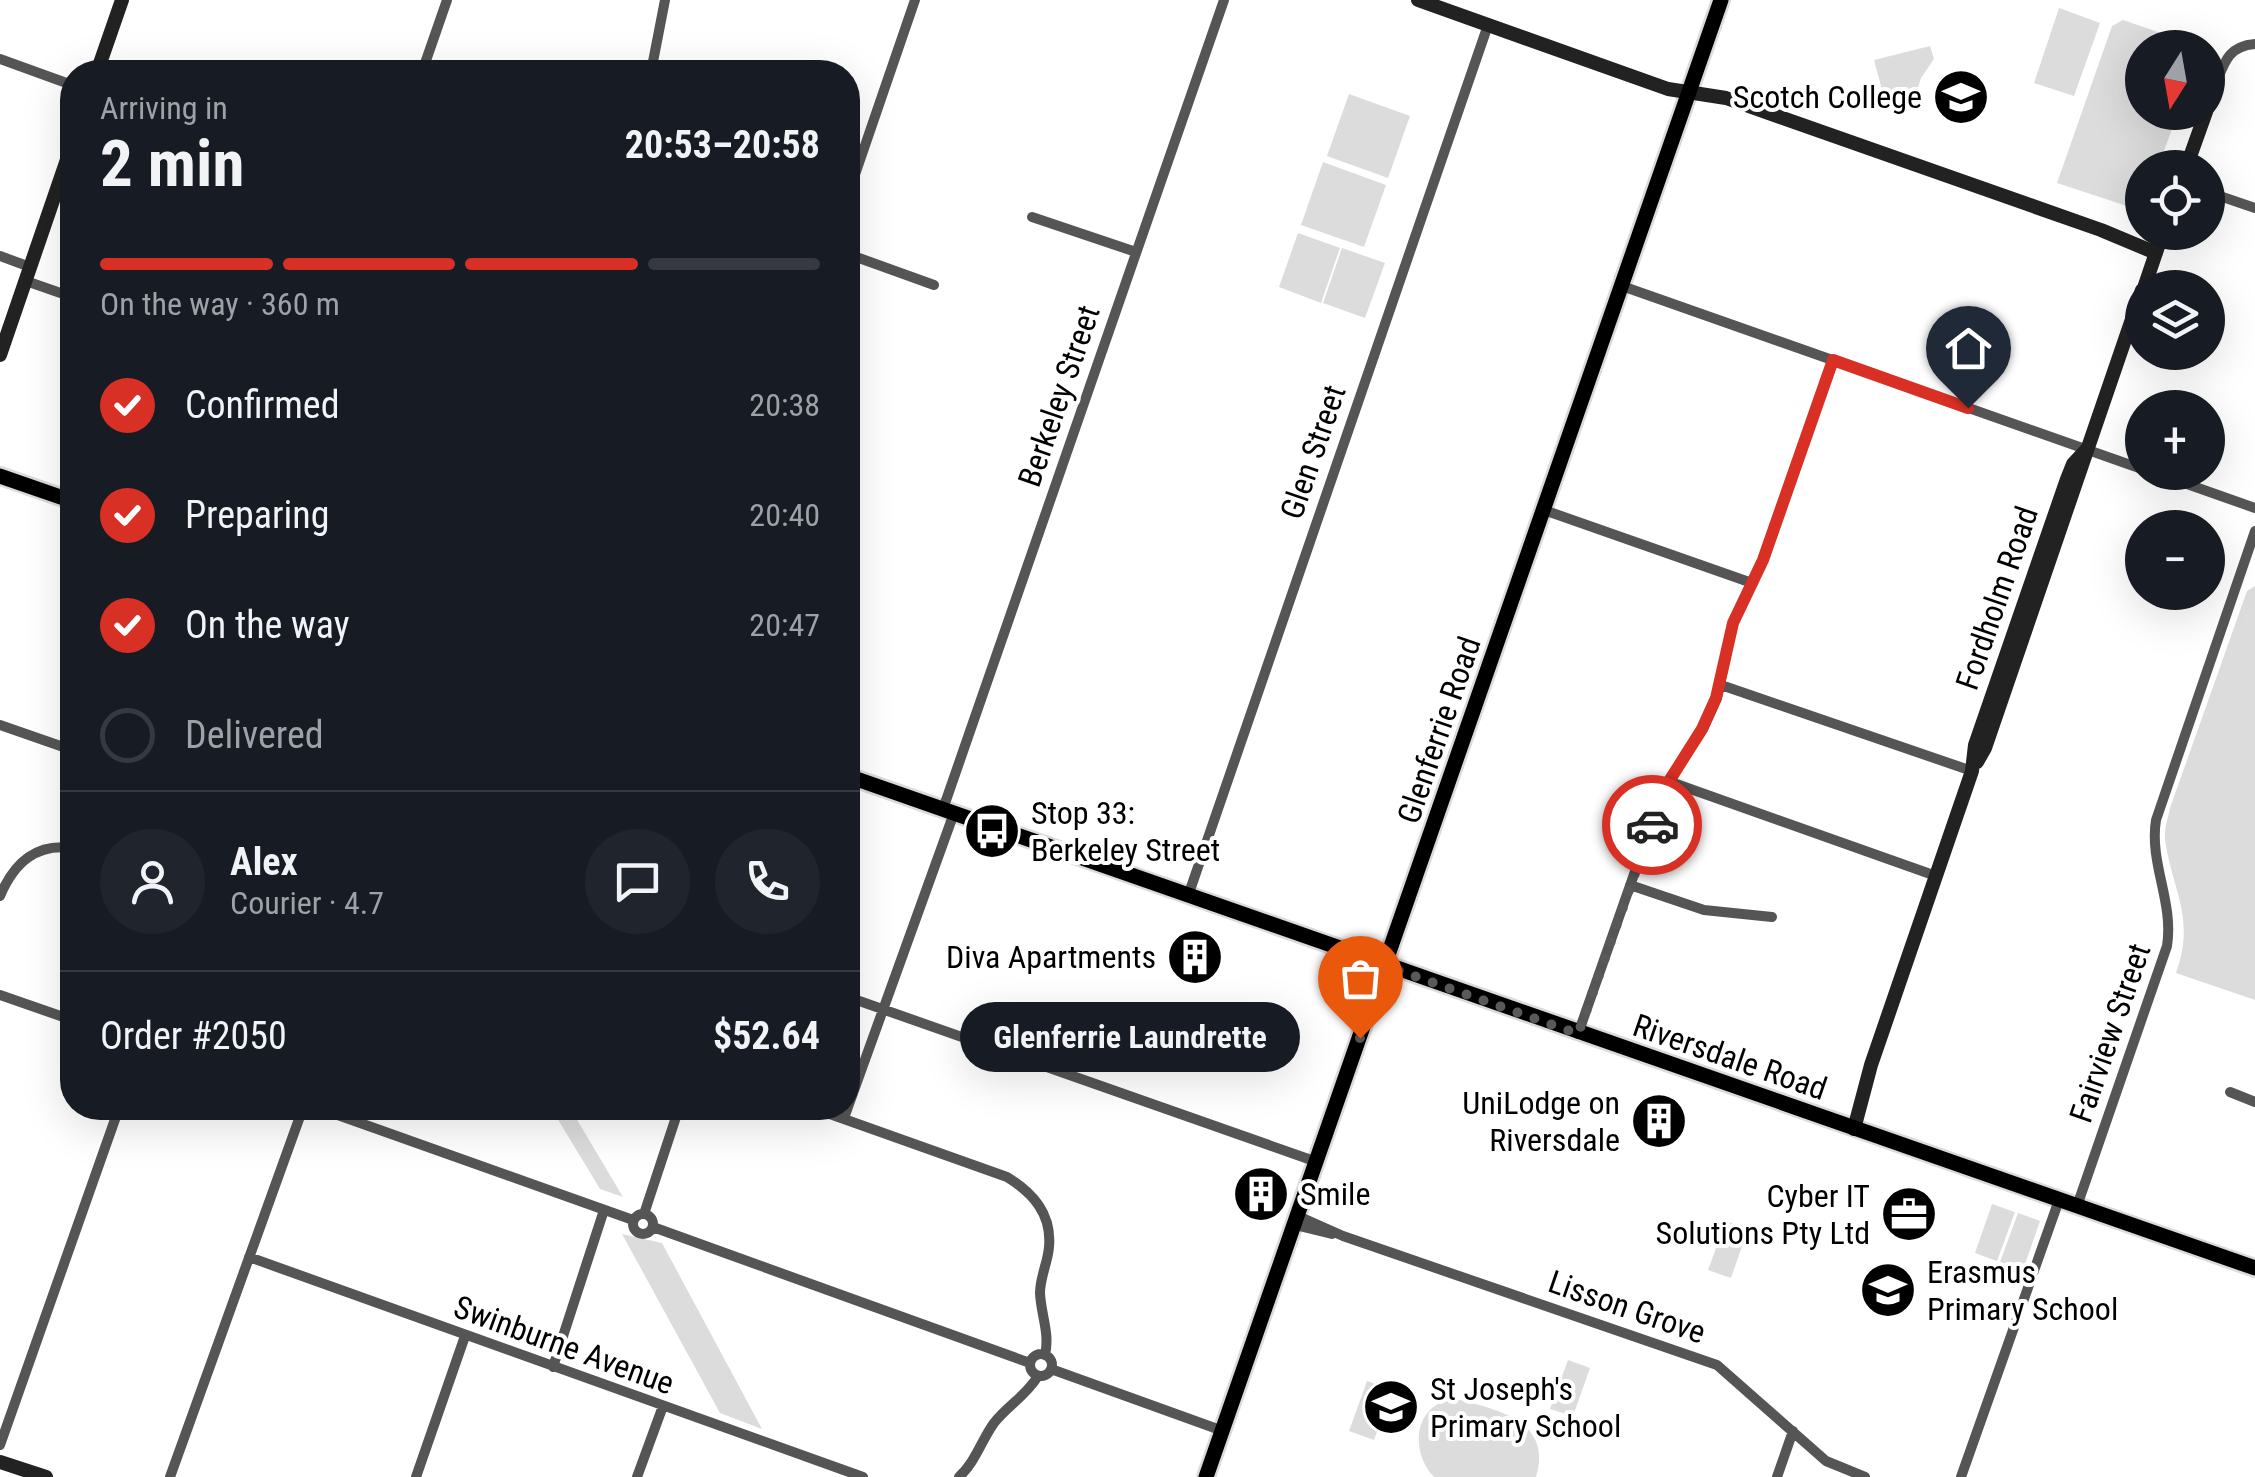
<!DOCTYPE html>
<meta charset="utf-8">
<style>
:root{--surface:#171b24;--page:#20242c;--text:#f1f3f6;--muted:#9ea1a6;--line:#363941;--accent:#d93025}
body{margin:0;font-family:"Roboto Condensed",sans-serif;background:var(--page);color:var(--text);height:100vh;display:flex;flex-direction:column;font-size:38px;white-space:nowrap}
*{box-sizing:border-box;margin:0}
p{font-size:32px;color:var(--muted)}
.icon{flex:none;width:55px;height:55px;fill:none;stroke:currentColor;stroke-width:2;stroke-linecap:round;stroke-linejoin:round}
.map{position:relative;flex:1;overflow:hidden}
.details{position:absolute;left:60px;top:60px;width:800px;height:1060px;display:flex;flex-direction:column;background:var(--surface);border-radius:40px;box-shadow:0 10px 40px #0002}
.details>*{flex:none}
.needle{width:65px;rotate:191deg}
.tools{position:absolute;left:2125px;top:30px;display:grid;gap:20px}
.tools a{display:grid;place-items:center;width:100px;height:100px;border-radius:50%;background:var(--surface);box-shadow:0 10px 40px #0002;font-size:50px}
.pin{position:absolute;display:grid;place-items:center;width:85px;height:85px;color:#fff;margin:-102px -42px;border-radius:50% 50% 50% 0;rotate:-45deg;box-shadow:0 0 10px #0007}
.pin .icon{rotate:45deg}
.courier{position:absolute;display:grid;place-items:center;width:100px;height:100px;margin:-50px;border:8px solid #d93025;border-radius:50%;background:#fff;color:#222;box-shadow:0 2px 12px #0007}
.bubble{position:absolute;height:70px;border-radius:35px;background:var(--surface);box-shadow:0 10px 40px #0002;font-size:32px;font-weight:700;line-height:70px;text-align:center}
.overview em{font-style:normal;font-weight:700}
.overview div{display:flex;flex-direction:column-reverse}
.overview{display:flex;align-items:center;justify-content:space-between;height:170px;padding:0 40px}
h1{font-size:65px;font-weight:700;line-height:75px}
.bar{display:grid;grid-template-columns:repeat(4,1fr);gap:15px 10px;align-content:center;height:120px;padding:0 40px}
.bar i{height:12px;border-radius:8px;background:var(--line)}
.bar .on{background:var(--accent)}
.bar p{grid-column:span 4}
.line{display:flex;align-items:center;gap:25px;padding:0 40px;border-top:2px solid var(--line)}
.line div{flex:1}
.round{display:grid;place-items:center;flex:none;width:105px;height:105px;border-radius:52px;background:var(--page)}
ol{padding:0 40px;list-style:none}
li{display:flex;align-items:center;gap:30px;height:110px}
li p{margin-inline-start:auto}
li .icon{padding:10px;border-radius:50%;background:var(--accent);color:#fff;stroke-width:4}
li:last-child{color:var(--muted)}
li i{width:55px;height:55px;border:5px solid var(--line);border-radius:50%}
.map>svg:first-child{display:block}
.green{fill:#dcdcdc}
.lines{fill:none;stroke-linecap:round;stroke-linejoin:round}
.primary-casing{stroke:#dbdbdb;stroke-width:20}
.street{stroke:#555;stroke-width:10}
.secondary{stroke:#222;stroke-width:14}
.primary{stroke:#000;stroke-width:15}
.tram{stroke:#000;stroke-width:2.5}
.done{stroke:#595959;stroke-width:10;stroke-dasharray:0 18}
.route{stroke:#d93025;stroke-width:12}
.labels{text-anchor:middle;stroke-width:8;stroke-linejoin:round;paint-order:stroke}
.poi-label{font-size:32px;fill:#000;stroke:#fff;text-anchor:end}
.street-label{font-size:32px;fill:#000;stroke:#fff}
</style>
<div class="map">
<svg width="2255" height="1477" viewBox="0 0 2255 1477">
<rect width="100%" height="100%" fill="#fff"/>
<path class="green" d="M 2059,8 L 2100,23 L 2074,96 L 2034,83 Z
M 2123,20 L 2202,47 L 2142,48 L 2142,112 L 2178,113 L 2158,167 L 2142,168 L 2142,211 L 2057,183 L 2112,26 Z
M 1930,46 L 1934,59 L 1921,78 L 1912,107 L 1887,108 L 1874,60 Z
M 1349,94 L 1410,116 L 1388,178 L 1327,156 Z
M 1323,162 L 1386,185 L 1364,247 L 1301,225 Z
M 1298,233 L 1340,248 L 1321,303 L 1279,287 Z
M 1342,248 L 1385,263 L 1365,318 L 1323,303 Z
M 2255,586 L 2255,1000 L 2176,973 C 2196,917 2172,891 2165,839 C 2164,829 2168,818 2170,808 L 2247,591 Z
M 551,1108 L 570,1108 L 623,1197 L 600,1189 Z
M 1992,1204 L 2015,1212 L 1997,1261 L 1975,1253 Z
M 2018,1213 L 2040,1221 L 2023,1270 L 2000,1262 Z
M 1726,1221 L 1748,1229 L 1731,1278 L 1708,1270 Z
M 622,1234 L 662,1243 L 762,1429 L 720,1413 Z
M 1568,1360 L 1590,1368 L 1573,1416 L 1550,1409 Z
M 1367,1381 L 1392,1390 L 1374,1440 L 1349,1431 Z
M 1455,1399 C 1497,1409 1553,1421 1536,1477 L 1434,1477 C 1409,1451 1414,1403 1455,1399 Z"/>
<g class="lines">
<g class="primary-casing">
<path id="primary" d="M 0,476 L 72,501
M 848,776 L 2255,1268
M 1206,1477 L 1721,0"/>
</g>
<path class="street" d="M 0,59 L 72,85
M 422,72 L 447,0
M 651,72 L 665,0
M 2217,81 C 2225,60 2230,46 2255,44
M 2208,192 L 2255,208
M 848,195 L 915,0
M 1032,217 L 1136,252
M 848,254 L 934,285
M 0,256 L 30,267
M 26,281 L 72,297
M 1622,286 L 2142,469
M 2153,472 L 2255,508
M 1544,510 L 1752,583
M 1721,685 L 1972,771
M 0,725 L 72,750
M 1668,781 L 1936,876
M 943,809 L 1224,0
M 1630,885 L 1704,910 L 1772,917
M 0,896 C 14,863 36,843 72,848
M 1188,896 L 1488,25
M 0,995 L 72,1020
M 848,997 L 1317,1162
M 1578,1034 L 1665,786 L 1703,729 L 1717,698 L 1733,623 L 1763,559 L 1833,360
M 2230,1092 L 2255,1102
M 318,1108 L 633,1220
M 813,1108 L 1007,1177 C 1033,1193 1052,1214 1049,1247 C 1048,1262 1040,1277 1040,1293 C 1041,1315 1050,1333 1045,1355
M 844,1118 L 954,813
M 2077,1206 L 2167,946 C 2174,902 2149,863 2156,820 L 2255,531
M633 1224a10 10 0 1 1 20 0a10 10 0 1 1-20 0Z
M 644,1214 L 679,1108
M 1298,1216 L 1343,1236 L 1717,1365 L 1826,1461 L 1865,1477
M 1295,1225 L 1332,1234
M 653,1227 L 1030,1363
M 249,1257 L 863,1477
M1030 1365a11 11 0 1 1 22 0a11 11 0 1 1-22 0Z
M 553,1367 L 604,1210
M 1051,1369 L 1223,1431
M 0,1445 L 119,1108
M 170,1477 L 303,1108
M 416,1477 L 465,1336
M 637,1477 L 663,1406
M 959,1477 C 976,1461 981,1441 994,1423 C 1008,1405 1026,1396 1038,1376
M 1777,1477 L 1793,1431
M 1961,1477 L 2059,1200"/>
<path class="secondary" d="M 1418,0 L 1668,89 L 1726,98 L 2101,230 L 2156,253
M 97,72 L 122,0
M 2208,107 L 2217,81
M 2186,168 L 2206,112
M 2144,288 L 2163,232
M 0,355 L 72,145
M 1977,762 L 1985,748 L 2142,290
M 1854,1129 L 1871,1065 L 1972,771 L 1975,745 L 2067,479 L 2073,464 L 2087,449
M 0,1462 L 46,1477"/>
<use href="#primary" class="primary"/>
<path class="tram" d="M 0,473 L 72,498
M 848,773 L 2255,1265
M 1209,1477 L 1724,0"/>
</g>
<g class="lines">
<path class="done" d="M 1360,1038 L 1386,966 L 1578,1034 L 1652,825"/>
<path class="route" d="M 1652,825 L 1666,786 L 1702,729 L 1716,698 L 1733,623 L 1763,560 L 1833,360 L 1968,408"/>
</g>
<defs>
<g id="school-disc" transform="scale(2.875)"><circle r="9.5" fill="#000" stroke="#fff"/><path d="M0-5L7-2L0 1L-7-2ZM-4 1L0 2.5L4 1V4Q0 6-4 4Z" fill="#fff"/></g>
<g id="bus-disc" transform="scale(2.875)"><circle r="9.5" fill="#000" stroke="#fff"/><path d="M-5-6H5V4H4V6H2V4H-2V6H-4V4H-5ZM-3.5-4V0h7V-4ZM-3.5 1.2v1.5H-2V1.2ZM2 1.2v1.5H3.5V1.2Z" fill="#fff"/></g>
<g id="building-disc" transform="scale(2.875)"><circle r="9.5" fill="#000" stroke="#fff"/><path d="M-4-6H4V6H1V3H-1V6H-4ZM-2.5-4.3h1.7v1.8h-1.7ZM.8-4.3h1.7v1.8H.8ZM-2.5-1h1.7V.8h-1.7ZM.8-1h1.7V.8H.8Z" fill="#fff"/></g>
<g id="office-disc" transform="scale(2.875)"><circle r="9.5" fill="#000" stroke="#fff"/><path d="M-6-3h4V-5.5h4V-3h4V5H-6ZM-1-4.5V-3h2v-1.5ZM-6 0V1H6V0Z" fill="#fff"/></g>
</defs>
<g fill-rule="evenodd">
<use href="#school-disc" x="1961" y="97"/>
<use href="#bus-disc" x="992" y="831"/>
<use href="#building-disc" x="1195" y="957"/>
<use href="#building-disc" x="1659" y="1121"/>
<use href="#building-disc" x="1261" y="1194"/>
<use href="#office-disc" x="1909" y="1214"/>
<use href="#school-disc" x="1888" y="1290"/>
<use href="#school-disc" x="1391" y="1407"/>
</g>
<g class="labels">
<g class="poi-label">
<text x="1922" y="108">Scotch College</text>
<text x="1031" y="824" text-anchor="start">Stop 33:<tspan x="1031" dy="37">Berkeley Street</tspan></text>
<text x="1156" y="968">Diva Apartments</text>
<text x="1620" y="1114">UniLodge on<tspan x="1620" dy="37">Riversdale</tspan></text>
<text x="1300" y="1205" text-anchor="start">Smile</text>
<text x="1870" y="1207">Cyber IT<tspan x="1870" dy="37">Solutions Pty Ltd</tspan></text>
<text x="1927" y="1283" text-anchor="start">Erasmus<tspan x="1927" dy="37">Primary School</tspan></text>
<text x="1430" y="1400" text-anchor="start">St Joseph's<tspan x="1430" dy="37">Primary School</tspan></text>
</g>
<g class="street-label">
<text transform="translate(1059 396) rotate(-71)" y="11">Berkeley Street</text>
<text transform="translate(1313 452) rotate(-71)" y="11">Glen Street</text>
<text transform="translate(1997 598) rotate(-71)" y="11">Fordholm Road</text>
<text transform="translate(1439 730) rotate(-71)" y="11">Glenferrie Road</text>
<text transform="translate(2110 1033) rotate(-71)" y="11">Fairview Street</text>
<text transform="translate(1730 1057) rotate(19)" y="11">Riversdale Road</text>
<text transform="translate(1627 1307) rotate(19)" y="11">Lisson Grove</text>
<text transform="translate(564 1345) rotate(20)" y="11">Swinburne Avenue</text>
</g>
</g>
</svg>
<div class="tools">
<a><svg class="needle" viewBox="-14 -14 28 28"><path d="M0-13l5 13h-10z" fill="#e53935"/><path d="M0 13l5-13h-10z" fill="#9ea1a6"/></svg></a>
<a><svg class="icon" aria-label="locate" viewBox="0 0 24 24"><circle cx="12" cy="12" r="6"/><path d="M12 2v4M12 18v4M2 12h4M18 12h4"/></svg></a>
<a><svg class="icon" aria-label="layers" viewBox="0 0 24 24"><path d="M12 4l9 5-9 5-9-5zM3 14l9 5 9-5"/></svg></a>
<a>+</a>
<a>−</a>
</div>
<div class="pin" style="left:1360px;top:1038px;background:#ea580c"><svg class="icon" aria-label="bag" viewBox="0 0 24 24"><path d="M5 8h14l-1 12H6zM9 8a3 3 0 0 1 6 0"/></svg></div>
<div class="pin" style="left:1968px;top:408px;background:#1f2937"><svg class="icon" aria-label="home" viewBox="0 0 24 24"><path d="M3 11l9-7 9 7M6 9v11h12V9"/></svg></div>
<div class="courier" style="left:1652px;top:825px"><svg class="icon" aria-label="car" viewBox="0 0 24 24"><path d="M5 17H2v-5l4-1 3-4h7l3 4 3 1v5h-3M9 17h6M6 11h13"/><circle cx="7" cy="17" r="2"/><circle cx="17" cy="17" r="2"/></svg></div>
<div class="bubble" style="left:960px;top:1002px;width:340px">Glenferrie Laundrette</div>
<section class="details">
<div class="overview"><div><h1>2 min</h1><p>Arriving in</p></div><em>20:53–20:58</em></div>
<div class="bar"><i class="on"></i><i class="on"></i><i class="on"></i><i></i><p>On the way · 360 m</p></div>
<ol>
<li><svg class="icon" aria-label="check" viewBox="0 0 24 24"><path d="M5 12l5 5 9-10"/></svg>Confirmed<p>20:38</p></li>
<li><svg class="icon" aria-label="check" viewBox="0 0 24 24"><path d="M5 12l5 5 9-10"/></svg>Preparing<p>20:40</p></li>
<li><svg class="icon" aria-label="check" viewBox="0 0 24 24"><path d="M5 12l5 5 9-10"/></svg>On the way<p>20:47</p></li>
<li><i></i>Delivered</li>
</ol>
<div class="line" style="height:180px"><a class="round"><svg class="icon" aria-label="person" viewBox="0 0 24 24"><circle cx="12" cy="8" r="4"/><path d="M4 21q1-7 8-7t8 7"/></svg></a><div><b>Alex</b><p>Courier · 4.7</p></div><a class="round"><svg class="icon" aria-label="chat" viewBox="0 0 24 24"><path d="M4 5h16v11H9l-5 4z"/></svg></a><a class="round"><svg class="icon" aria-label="phone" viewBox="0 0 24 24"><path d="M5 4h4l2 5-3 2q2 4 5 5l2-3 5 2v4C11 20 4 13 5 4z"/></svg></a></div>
<div class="line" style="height:130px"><div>Order #2050</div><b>$52.64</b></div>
</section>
</div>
